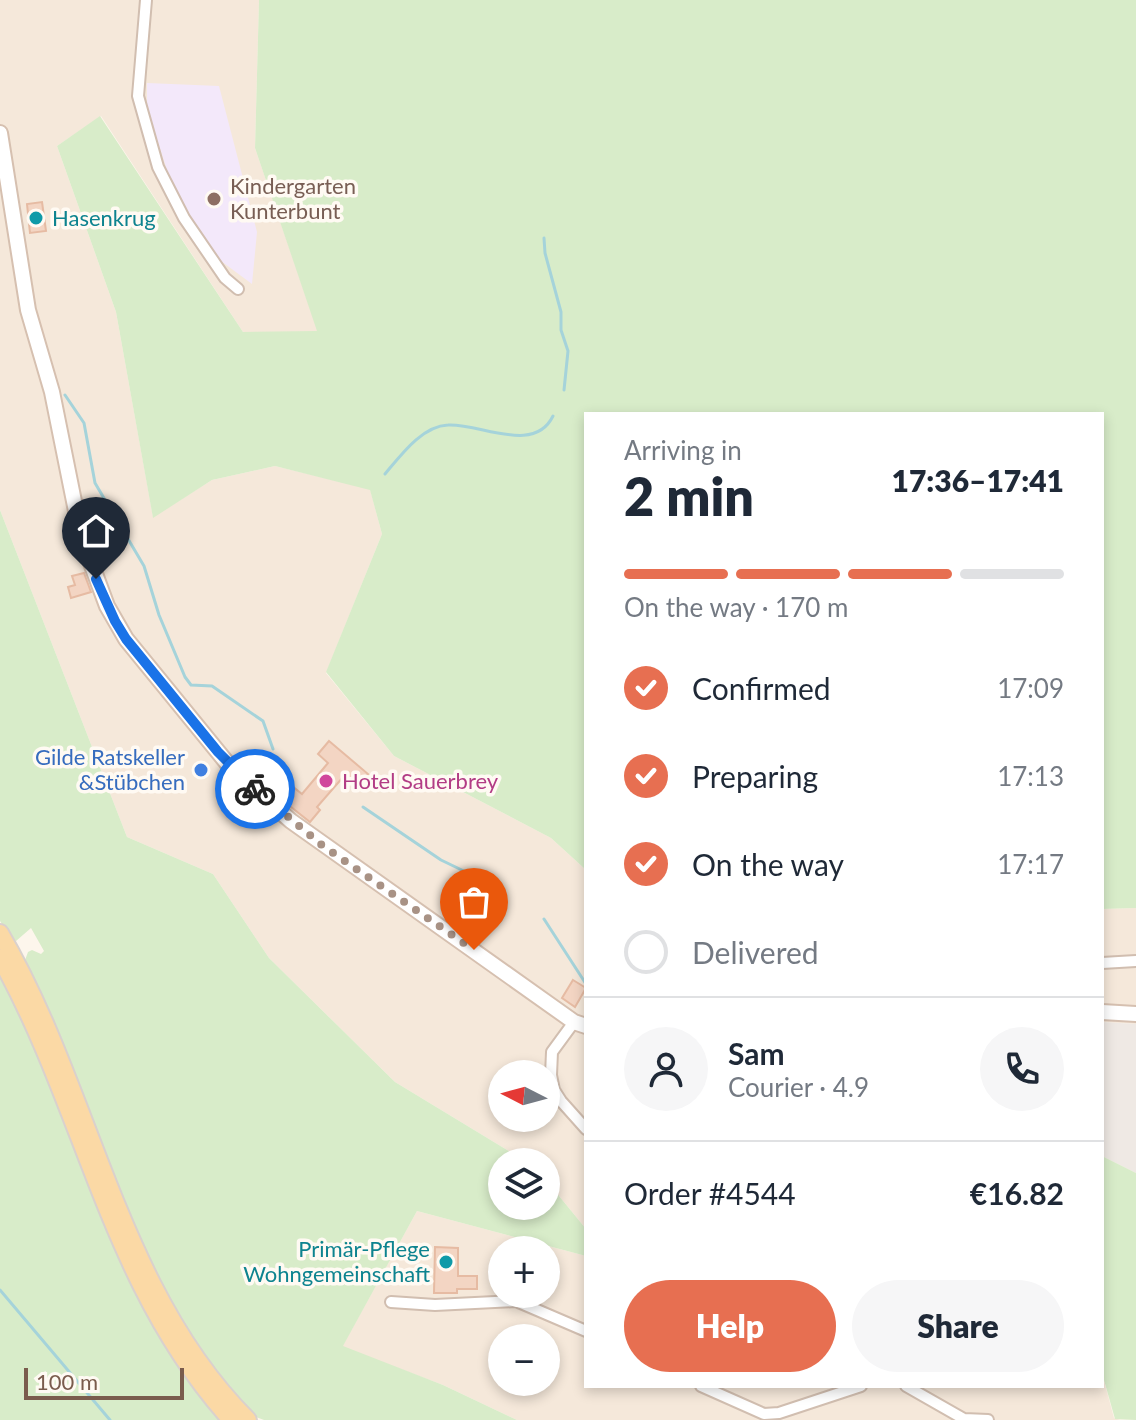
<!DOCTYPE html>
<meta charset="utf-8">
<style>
:root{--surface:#fff;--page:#f6f6f7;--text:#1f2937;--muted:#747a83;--line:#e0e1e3;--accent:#e76f51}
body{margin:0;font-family:Lato,sans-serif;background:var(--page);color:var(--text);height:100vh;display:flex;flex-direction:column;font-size:30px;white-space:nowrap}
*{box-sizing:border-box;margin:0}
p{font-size:26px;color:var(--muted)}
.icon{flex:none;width:44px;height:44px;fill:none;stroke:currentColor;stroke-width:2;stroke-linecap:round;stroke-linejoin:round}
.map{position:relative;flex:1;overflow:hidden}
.panel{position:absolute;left:584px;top:412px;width:520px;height:976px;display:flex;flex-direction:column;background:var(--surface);border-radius:0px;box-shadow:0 4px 12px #0003}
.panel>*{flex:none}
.needle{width:52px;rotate:276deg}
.controls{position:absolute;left:488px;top:1060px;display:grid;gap:16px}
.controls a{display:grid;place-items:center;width:72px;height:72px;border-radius:50%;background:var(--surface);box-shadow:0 4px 12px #0003;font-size:40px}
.scale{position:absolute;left:24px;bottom:20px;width:160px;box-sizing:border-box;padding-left:8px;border:4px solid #7a5c4d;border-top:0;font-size:22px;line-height:28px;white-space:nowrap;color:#7a5c4d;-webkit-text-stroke:6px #fffaf3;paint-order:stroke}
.pin{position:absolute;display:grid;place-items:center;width:68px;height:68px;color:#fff;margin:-82px -34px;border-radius:50% 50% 50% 0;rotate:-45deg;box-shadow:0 0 8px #0007}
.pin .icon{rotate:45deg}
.courier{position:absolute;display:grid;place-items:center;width:80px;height:80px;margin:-40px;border:6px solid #1a73e8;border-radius:50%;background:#fff;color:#222;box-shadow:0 2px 10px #0007}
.headline em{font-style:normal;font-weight:800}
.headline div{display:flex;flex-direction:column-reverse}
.headline{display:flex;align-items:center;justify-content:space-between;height:136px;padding:0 40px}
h1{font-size:52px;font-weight:800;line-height:60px}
.bar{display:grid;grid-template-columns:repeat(4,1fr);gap:12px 8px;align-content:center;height:96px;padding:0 40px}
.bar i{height:10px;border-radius:6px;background:var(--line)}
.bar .active{background:var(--accent)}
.bar p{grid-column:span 4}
.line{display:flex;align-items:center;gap:20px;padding:0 40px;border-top:2px solid var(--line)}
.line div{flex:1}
.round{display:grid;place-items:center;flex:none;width:84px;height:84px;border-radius:42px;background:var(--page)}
ol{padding:0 40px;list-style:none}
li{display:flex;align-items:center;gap:24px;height:88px}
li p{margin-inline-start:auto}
li .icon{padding:8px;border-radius:50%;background:var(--accent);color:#fff;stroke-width:4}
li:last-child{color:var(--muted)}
li i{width:44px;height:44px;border:4px solid var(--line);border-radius:50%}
.primary-button{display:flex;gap:16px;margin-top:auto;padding:16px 40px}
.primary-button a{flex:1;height:92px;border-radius:48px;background:var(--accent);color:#fff;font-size:32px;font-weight:800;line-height:92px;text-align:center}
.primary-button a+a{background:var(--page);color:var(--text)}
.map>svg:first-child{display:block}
.residential{fill:#f5e8da;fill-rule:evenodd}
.industrial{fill:#efe9e4}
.education{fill:#f3e8fa}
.green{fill:#d8ecc9}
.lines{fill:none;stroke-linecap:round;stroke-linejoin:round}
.stream{stroke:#a5d3da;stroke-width:3}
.building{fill:#f3d5c3;stroke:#e6bba3;stroke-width:2}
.street-casing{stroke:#d1beb0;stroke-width:14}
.secondary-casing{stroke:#d6c0b0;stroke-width:18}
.primary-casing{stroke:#dad1cd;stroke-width:20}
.street{stroke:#fff;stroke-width:10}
.secondary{stroke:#fff;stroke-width:14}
.primary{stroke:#fbd9a5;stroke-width:16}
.done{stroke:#a89285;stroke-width:8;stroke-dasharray:0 14.4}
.route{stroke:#1a73e8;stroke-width:10}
.education-dot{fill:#8d6e63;stroke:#fffaf3;stroke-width:3}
.culture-dot{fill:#0f9aa8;stroke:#fffaf3;stroke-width:3}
.shop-dot{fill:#3f7fe0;stroke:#fffaf3;stroke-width:3}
.hotel-dot{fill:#d1479c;stroke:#fffaf3;stroke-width:3}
.labels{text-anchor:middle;stroke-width:7;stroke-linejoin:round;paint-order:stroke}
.education-label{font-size:22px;fill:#785e54;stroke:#fffaf3;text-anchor:start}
.culture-label{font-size:22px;fill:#0d838f;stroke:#fffaf3;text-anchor:start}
.shop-label{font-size:22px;fill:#366cbe;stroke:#fffaf3;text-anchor:end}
.hotel-label{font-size:22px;fill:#b23c85;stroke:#fffaf3;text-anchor:start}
</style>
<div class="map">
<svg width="1136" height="1420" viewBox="0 0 1136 1420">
<rect width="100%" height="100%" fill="#fdf6ec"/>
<path class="residential" d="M 0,0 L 259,0 L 255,148 L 318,332 L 243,332 L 101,116 L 57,146 L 116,312 L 153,517 L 212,480 L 275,466 L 370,489 L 382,534 L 326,673 L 394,756 L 551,838 L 586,870 L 586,1229 L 546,1180 L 546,1162 L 527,1162 L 395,1082 L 269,958 L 213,874 L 127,837 L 0,510 ZM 502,1074 L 546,1074 L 546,1118 L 502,1118 Z
M 1136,908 L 1136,1024 L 1102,1022 L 1102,909 Z
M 417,1211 L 586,1256 L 586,1386 L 1102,1386 L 1102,1373 L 1114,1418 L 1120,1420 L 517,1420 L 443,1385 L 342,1347 ZM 502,1250 L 546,1250 L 546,1294 L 502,1294 ZM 502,1338 L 546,1338 L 546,1382 L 502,1382 Z"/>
<path class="industrial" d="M 1102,1022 L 1136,1024 L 1136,1173 L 1102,1156 Z"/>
<path class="education" d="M 147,83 L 219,86 L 257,232 L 252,284 L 221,261 L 192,222 L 169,176 L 147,109 Z"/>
<path class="green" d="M 259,0 L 1136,0 L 1136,908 L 1102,909 L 1102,414 L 586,414 L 586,870 L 551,838 L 394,756 L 326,672 L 382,534 L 370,490 L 275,466 L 212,480 L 153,518 L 116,312 L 57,146 L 100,116 L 243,332 L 317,331 L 255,148 Z
M 0,510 L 127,837 L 213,874 L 269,958 L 395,1082 L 527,1162 L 502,1162 L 502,1206 L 546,1206 L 546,1180 L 586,1229 L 586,1256 L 417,1211 L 343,1346 L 443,1385 L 517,1420 L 264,1420 L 253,1416 L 190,1340 L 134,1231 L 73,1069 L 24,963 L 28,952 L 32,950 L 41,954 L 44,951 L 31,928 L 16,941 L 12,939 L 0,921 Z
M 0,972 L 33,1037 L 136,1292 L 169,1351 L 224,1420 L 0,1420 Z
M 1102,1156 L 1136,1173 L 1136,1420 L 1115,1419 L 1102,1373 Z"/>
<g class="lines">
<path class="stream" d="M 544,238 L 545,253 L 561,312 L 561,330 L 568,351 L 564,390
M 65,395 L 84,423 L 95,483 L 144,566 L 159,615 L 185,677 L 191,685 L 212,686 L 263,721 L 273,749
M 385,474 C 401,455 422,426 448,425 C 480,423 534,455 553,416
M 363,807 L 441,860 L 495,886
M 544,919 L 586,984
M 0,1290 L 110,1420"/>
</g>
<path class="building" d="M 42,202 L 46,231 L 30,233 L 27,204 Z
M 84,573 L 91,592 L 71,598 L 68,587 L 75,585 L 72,576 Z
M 329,741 L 368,774 L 357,787 L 344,776 L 317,807 L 320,810 L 310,822 L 281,799 L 292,786 L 302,794 L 328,763 L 318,754 Z
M 573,980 L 586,988 L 575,1007 L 562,998 Z
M 435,1247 L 458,1248 L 458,1276 L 477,1276 L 477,1289 L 457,1289 L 457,1293 L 434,1293 Z"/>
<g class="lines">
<g class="street-casing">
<path id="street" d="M 146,0 L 138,96 L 158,167 L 184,218 L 225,278 L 238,289
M 1102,963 L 1136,961
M 574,1022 L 552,1052 L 551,1075 L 554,1090 L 561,1101 L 586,1129
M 391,1302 L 435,1305 L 516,1301 L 586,1331
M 701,1386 L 764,1414 L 779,1413 L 861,1386
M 906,1386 L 964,1419 L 988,1420"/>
</g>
<g class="secondary-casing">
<path id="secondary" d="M 0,133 L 28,310 L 52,392 L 81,536 L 107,606 L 126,639 L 232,769 L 291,821 L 574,1022 L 586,1026
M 1102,1012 L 1136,1014"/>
</g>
<g class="primary-casing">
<path id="primary" d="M 0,933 C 92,1090 117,1290 248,1420
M 0,958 C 86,1112 109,1285 231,1420"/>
</g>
<use href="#street" class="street"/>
<use href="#secondary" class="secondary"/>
<use href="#primary" class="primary"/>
</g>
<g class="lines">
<path class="done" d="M 255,789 L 323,846 L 474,950"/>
<path class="route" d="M 96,579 L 115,621 L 126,639 L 218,752 L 255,789"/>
</g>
<circle class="education-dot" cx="214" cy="199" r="8"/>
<g class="culture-dot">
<circle cx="36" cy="218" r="8"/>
<circle cx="446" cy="1262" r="8"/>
</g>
<circle class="shop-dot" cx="201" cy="770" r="8"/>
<circle class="hotel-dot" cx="326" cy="781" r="8"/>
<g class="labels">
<g class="education-label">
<text x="230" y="194">Kindergarten<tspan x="230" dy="25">Kunterbunt</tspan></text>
</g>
<g class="culture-label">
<text x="52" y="226">Hasenkrug</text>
<text x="430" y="1257" text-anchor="end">Primär-Pflege<tspan x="430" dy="25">Wohngemeinschaft</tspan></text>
</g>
<g class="shop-label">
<text x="185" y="765">Gilde Ratskeller<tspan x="185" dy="25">&amp;Stübchen</tspan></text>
</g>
<g class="hotel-label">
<text x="342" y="789">Hotel Sauerbrey</text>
</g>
</g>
</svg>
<div class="controls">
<a><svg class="needle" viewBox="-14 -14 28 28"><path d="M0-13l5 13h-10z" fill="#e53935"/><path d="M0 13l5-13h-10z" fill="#747a83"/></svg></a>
<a><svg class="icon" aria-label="layers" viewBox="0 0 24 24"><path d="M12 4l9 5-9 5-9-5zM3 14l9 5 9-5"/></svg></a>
<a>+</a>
<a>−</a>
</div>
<div class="scale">100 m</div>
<div class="pin" style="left:474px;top:950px;background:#ea580c"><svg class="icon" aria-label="bag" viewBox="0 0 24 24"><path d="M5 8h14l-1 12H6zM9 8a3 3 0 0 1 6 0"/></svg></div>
<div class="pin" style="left:96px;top:579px;background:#1f2937"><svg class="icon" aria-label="home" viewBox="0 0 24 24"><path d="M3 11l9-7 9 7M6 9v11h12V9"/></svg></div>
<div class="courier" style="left:255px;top:789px"><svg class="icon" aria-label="bike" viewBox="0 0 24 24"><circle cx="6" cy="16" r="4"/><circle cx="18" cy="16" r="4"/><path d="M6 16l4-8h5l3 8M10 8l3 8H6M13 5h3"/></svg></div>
<section class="panel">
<div class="headline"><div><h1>2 min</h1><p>Arriving in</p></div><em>17:36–17:41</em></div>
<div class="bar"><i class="active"></i><i class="active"></i><i class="active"></i><i></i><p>On the way · 170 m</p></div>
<ol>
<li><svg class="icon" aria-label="check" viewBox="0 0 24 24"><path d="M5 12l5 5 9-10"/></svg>Confirmed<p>17:09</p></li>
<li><svg class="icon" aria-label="check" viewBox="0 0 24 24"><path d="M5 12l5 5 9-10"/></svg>Preparing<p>17:13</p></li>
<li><svg class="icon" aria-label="check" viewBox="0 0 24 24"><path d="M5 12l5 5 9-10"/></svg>On the way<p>17:17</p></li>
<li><i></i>Delivered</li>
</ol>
<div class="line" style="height:144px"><a class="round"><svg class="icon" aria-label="person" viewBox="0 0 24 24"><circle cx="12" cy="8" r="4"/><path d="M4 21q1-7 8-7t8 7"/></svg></a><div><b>Sam</b><p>Courier · 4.9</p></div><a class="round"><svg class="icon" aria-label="phone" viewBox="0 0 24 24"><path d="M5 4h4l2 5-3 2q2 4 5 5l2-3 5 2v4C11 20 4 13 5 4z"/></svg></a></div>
<div class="line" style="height:104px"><div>Order #4544</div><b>€16.82</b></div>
<div class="primary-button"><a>Help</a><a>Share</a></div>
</section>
</div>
